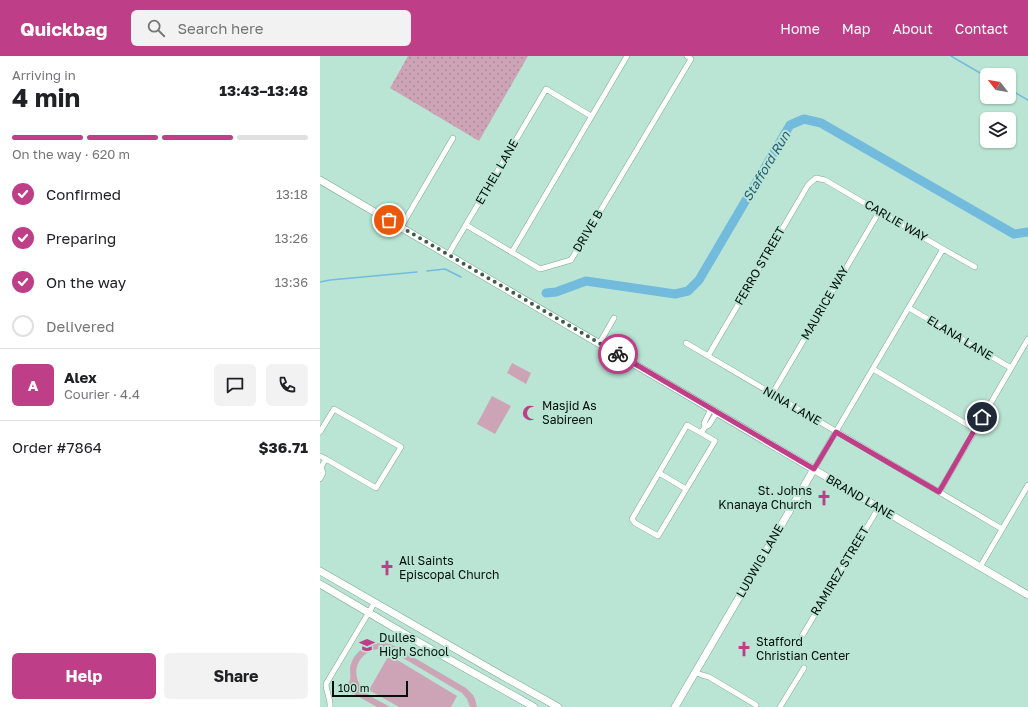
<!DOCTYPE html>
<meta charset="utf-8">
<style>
:root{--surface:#fff;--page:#f2f2f2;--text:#202124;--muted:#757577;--line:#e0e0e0;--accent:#bf3e88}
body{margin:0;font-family:"Golos Text",sans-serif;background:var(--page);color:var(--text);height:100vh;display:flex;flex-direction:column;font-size:15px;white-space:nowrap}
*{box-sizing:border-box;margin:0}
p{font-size:13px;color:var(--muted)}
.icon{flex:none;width:22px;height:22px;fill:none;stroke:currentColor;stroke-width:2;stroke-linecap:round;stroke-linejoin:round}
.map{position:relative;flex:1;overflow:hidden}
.side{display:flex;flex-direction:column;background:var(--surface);width:320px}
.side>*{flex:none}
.needle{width:26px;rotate:301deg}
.fabs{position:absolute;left:660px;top:12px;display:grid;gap:8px}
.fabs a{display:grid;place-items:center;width:36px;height:36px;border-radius:6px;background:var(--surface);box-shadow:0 1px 3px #0004;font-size:20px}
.scale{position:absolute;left:12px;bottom:10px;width:76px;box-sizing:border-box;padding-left:4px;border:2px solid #02100a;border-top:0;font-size:11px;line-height:14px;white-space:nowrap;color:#02100a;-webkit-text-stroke:3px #bae5d4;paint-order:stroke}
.pin{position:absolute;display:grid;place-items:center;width:34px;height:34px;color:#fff;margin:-17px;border:2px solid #fff;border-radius:50%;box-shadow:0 1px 4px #0007}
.courier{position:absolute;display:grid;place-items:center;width:40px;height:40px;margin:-20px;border:3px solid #bf3e88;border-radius:50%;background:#fff;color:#222;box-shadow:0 1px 5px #0007}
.overview em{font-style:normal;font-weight:700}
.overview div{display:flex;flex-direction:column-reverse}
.overview{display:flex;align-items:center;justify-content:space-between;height:68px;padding:0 12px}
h1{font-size:26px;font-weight:700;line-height:30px}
.bar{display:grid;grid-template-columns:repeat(4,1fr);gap:6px 4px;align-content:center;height:48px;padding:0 12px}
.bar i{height:5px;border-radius:3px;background:var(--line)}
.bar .on{background:var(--accent)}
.bar p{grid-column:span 4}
.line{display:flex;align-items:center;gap:10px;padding:0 12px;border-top:1px solid var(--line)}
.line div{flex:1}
.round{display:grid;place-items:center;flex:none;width:42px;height:42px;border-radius:6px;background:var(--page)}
ol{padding:0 12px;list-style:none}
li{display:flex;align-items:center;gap:12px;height:44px}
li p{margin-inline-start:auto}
li .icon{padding:4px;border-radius:50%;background:var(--accent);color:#fff;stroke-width:4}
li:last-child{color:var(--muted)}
li i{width:22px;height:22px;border:2px solid var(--line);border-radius:50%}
.button{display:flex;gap:8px;margin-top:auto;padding:8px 12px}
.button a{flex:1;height:46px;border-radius:6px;background:var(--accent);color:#fff;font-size:16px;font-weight:700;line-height:46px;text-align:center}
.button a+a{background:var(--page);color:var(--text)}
header{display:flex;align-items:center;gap:24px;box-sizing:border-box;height:56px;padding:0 20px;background:var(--accent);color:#fff}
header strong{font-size:19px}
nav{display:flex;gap:22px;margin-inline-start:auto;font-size:14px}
.search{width:280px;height:36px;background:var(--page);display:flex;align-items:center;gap:10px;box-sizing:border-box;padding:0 14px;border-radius:6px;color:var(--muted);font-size:15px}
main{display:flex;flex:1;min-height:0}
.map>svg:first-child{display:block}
.grass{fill:url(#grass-dots)}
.pitch{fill:#cca4b6}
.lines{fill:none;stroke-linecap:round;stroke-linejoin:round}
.stream{stroke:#72bbdd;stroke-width:1.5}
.river{stroke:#72bbdd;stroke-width:9}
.street-casing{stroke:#7da696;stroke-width:6}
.secondary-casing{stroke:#7da696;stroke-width:8}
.street{stroke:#fff;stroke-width:5}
.secondary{stroke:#fff;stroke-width:7}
.done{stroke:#425b51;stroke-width:4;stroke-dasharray:0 7.2}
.route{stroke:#bf3e88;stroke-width:5}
.labels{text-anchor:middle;stroke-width:4;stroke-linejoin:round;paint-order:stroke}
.street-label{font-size:12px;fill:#02100a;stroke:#bae5d4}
.poi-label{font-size:12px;fill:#02100a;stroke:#bae5d4;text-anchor:start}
.water-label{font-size:13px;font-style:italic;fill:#255e76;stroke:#bae5d4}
</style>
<header>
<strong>Quickbag</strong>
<div class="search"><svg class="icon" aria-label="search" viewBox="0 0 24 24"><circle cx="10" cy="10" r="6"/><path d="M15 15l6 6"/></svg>Search here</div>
<nav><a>Home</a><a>Map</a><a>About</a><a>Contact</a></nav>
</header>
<main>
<section class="side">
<div class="overview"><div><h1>4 min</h1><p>Arriving in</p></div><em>13:43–13:48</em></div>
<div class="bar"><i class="on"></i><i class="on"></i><i class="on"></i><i></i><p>On the way · 620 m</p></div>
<ol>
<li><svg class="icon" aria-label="check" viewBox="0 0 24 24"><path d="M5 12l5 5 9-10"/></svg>Confirmed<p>13:18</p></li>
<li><svg class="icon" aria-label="check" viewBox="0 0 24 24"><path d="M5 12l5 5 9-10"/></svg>Preparing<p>13:26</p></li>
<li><svg class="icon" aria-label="check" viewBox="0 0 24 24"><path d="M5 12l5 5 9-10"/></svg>On the way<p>13:36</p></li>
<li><i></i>Delivered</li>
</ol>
<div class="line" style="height:72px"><b class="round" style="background:var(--accent);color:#fff">A</b><div><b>Alex</b><p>Courier · 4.4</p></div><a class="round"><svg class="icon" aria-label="chat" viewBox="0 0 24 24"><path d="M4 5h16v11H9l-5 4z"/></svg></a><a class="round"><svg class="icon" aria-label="phone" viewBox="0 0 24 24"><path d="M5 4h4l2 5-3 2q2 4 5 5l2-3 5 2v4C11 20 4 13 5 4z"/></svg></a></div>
<div class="line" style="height:52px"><div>Order #7864</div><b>$36.71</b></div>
<div class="button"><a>Help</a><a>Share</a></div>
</section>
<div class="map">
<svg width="708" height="651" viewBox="0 0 708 651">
<defs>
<pattern id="grass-dots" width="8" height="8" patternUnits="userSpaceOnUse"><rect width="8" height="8" fill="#cca4b6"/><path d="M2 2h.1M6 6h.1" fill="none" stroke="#ae8c9b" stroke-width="1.8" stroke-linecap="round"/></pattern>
</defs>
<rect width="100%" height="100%" fill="#bae5d4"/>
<path class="grass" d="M 88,0 L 208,0 L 159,85 L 70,32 Z"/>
<path class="pitch" d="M 192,307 L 211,317 L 206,328 L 187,317 Z
M 172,340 L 191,350 L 175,378 L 157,368 Z
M 62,586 L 72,589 L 76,591 L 146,632 L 153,639 L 155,643 L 157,651 L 150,651 L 147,643 L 142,637 L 73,596 C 51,585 27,607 40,629 C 46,640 60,645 70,651 L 57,651 L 25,633 C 27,630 29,627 30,624 C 31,621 30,616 30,612 C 33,596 47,587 62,586 Z
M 69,599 L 137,640 L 131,651 L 79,651 L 49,634 Z"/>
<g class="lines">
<path class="stream" d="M 631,0 L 667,21
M 689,33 L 708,44
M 107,215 L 125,213 L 141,221
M 0,226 L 10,224 L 97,216"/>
<path class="river" d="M 226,237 L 236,236 L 266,225 L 355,238 L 368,235 L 379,224 L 470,69 L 484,63 L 501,67 L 694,178 L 708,176"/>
<g class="street-casing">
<path id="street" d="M 146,169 L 220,213 L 251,204 L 371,3 L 367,0
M 81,171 L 133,82
M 192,196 L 307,0
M 128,199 L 226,33 L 271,60
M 589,252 L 691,312
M 366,287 L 682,473
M 279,288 L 294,262
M 388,300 L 488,129 L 496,122 L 505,124 L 623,193 L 655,211
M 553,313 L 655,373
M 452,338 L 559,156
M 391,353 L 384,367 L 385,371 L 389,369 L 397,356
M 0,376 L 14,353 L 81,391 L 56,432 L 6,403
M 381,377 L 395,385 L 338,480 L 315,467 L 312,463 L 367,369 L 381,377 L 385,371
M 0,400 L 6,403 L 1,411
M 0,412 L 1,411 L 3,417 L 0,423
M 494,413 L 623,193
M 339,417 L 366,433
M 619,436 L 708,283
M 660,511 L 708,429
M 482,580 L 559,451
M 375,616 L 382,619 L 389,621 L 436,649
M 10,651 C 11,642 6,637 6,628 L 55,546
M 460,651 L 484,612"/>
</g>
<g class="secondary-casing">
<path id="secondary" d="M 0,124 L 708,539
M 0,515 L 179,618 L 238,651
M 0,528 L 95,584 L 214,651
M 355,651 L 494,413"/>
</g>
<use href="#street" class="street"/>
<use href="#secondary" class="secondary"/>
</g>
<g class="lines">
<path class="done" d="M 69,164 L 298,298"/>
<path class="route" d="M 298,298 L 494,413 L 516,376 L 619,436 L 662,361"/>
</g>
<defs>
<g id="mosque-bare" transform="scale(1.2)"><path d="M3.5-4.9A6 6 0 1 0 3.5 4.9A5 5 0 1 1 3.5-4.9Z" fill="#bf3e88" stroke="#bae5d4" stroke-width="2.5" paint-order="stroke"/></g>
<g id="church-bare" transform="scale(1.2)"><path d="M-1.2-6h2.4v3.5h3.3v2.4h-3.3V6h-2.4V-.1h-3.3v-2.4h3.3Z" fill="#bf3e88" stroke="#bae5d4" stroke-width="2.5" paint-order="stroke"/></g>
<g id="school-bare" transform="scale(1.2)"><path d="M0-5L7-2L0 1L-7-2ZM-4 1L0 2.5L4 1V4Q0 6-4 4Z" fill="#bf3e88" stroke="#bae5d4" stroke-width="2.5" paint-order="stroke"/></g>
</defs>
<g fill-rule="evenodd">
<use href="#mosque-bare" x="210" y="357"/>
<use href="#church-bare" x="504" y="442"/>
<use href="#church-bare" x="67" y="512"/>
<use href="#school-bare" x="47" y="589"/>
<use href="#church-bare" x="424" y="593"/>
</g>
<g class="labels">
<g class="street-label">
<text transform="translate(177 116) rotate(-60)" y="4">ETHEL LANE</text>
<text transform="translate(576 165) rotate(30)" y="4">CARLIE WAY</text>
<text transform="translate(268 175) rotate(-59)" y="4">DRIVE B</text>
<text transform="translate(440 210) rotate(-60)" y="4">FERRO STREET</text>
<text transform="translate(505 247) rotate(-60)" y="4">MAURICE WAY</text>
<text transform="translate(640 282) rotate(31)" y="4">ELANA LANE</text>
<text transform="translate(472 350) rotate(30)" y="4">NINA LANE</text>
<text transform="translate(540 441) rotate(30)" y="4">BRAND LANE</text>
<text transform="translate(440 505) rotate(-60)" y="4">LUDWIG LANE</text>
<text transform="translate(520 515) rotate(-59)" y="4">RAMIREZ STREET</text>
</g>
<g class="poi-label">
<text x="222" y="354">Masjid As<tspan x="222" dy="14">Sabireen</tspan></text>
<text x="492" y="439" text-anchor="end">St. Johns<tspan x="492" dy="14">Knanaya Church</tspan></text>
<text x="79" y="509">All Saints<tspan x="79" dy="14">Episcopal Church</tspan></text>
<text x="59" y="586">Dulles<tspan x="59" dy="14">High School</tspan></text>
<text x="436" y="590">Stafford<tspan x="436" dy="14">Christian Center</tspan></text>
</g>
<g class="water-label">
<text transform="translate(446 110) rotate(-59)" y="5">Stafford Run</text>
</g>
</g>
</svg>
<div class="fabs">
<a><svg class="needle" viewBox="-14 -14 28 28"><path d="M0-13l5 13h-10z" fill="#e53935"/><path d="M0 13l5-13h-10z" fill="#757577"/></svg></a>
<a><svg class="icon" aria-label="layers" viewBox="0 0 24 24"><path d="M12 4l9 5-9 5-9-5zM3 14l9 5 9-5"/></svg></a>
</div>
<div class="scale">100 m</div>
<div class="pin" style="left:69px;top:164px;background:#ea580c"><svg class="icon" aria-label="bag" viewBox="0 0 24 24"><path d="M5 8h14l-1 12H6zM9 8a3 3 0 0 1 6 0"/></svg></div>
<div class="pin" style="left:662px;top:361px;background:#1f2937"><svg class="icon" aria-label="home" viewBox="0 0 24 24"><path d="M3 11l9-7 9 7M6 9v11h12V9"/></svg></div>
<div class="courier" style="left:298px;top:298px"><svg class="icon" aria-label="bike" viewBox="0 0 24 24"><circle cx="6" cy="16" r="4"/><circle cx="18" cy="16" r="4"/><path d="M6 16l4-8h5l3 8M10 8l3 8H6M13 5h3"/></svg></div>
</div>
</main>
